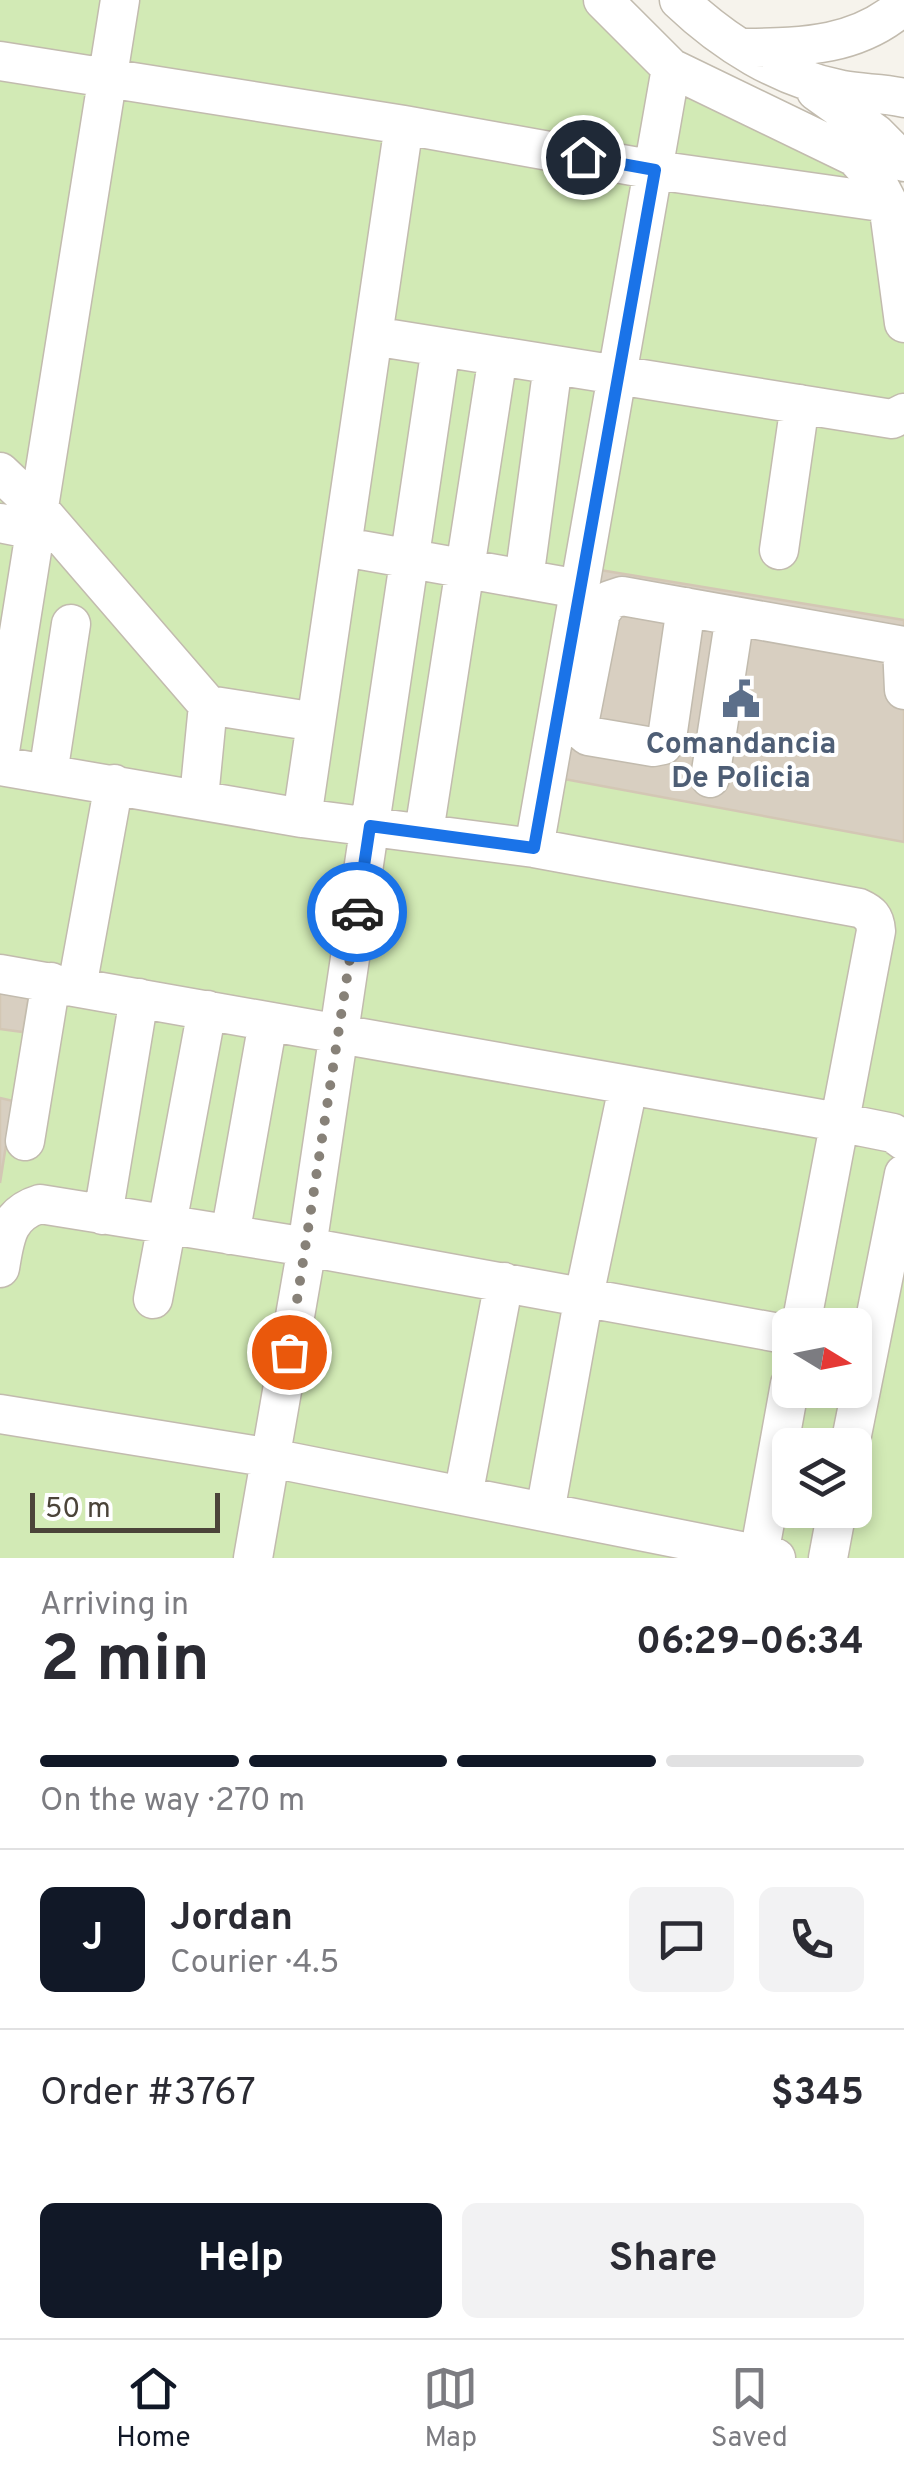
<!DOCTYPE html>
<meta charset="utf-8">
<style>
:root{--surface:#fff;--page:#f2f2f3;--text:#2b2b33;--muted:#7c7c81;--line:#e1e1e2;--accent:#111827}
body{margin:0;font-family:Overpass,sans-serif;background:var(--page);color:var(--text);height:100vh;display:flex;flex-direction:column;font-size:38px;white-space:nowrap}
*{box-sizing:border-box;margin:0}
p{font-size:32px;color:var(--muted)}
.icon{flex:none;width:55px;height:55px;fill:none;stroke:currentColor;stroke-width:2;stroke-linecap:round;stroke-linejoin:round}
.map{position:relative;height:1558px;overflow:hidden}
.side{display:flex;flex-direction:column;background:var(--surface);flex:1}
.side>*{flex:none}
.needle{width:65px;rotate:100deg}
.controls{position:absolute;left:772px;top:1308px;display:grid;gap:20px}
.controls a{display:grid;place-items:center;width:100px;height:100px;border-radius:15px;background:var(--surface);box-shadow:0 5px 15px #0003;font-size:50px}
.scale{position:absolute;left:30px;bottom:25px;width:190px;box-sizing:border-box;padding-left:10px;border:5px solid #4b4439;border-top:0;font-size:28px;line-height:35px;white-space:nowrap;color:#4b4439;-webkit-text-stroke:8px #fff;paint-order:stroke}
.pin{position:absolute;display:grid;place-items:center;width:85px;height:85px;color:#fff;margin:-42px;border:5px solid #fff;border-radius:50%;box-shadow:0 2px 10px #0007}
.courier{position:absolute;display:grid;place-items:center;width:100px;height:100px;margin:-50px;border:8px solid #1a73e8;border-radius:50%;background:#fff;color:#222;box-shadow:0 2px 12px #0007}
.head em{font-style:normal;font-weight:700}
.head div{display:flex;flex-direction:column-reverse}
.head{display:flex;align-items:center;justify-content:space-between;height:170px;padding:0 40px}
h1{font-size:65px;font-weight:700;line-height:75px}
.bar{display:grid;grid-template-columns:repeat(4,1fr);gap:15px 10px;align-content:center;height:120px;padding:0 40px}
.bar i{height:12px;border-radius:8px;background:var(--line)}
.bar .current{background:var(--accent)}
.bar p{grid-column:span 4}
.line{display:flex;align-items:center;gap:25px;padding:0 40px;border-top:2px solid var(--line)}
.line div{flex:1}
.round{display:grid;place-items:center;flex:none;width:105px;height:105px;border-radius:15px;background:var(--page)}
.cta{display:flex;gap:20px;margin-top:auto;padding:20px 40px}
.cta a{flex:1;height:115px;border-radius:15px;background:var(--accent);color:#fff;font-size:40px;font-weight:700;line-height:115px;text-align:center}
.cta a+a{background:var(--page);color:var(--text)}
.tabs{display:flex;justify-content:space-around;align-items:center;height:140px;border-top:2px solid var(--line);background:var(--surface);font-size:28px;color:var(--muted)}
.tabs a{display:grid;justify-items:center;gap:5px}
.tabs .current{color:var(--accent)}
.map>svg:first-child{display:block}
.green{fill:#d2eab5;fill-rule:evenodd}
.building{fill:#d8cfc1;stroke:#d3c7b4;stroke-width:2.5}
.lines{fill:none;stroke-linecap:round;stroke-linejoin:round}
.minor-casing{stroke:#c2bbae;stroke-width:41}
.minor{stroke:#fff;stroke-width:38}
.done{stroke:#878178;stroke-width:10;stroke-dasharray:0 18}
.route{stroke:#1a73e8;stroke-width:12}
.labels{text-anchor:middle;stroke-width:8;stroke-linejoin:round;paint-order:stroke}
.service-label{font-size:30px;font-weight:bold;fill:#4e5e75;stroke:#fff}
</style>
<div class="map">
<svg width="904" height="1558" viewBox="0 0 904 1558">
<rect width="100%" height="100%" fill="#f6f3ec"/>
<path class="green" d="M 0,0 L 613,0 L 670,54 L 904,211 L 904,620 L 600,570 L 565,779 L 904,842 L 904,1558 L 0,1558 ZM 790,1325 L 855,1325 L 855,1390 L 790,1390 ZM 790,1445 L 855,1445 L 855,1510 L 790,1510 Z"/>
<path class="building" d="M 600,570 L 904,620 L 904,842 L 564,779 Z
M 0,991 L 29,995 L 23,1032 L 0,1029 Z
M 0,1098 L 13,1101 L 0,1183 Z"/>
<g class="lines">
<g class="minor-casing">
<path id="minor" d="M 603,0 L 671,68 L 855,157 L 876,180 L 888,203 L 904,323
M 679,0 C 724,43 780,78 842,90 C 862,94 885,93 904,98
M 747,48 C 804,47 859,46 904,5
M 0,61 L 404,125 L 655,170 L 888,203
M 816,91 L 876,134 L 904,162
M 373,336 L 892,419 L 904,413
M 0,472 L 38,508 L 208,705 L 199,798
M 0,523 L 35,530
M 344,547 L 579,589
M 779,550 L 800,404
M 524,579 L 553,365
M 686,607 L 667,738 L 663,745 L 653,747 L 588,736 L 582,731 L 580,719 L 601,612 L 610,600 L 622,596 L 904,646
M 902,646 L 904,690
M 208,705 L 316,722
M 0,751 L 120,0
M 0,766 L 302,818 L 534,848 L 859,908 C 870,913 875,917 876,931 L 801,1325
M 48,774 L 71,624
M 710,778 L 735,616
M 302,818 L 404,125
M 424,832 L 498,356
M 534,848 L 671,68
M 0,974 L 838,1122 L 893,1133 L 904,1141
M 77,987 L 114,784
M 25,1141 L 51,982
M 103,1215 L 139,998
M 230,1235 L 268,1022
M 0,1268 C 5,1238 7,1214 40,1204 L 307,1247 L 790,1335
M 153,1299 L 207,1010
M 0,1414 L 271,1458 L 776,1558
M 850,1445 L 904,1174
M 463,1496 L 504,1282
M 545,1512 L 584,1296 L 628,1087
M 759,1555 L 790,1384
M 253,1558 L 307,1247 L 441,347
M 828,1558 L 837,1510"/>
</g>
<use href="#minor" class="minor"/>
</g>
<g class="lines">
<path class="done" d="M 289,1352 L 357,912"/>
<path class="route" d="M 357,912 L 370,826 L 534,848 L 655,170 L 583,157"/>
</g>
<defs>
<g id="civic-bare" transform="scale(3)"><path d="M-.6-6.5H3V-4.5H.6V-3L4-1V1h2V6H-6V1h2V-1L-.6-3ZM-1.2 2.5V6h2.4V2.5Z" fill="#5c6f8a" stroke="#fff" stroke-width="2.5" paint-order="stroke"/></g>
</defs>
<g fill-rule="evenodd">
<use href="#civic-bare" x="741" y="699"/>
</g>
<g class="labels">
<g class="service-label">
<text x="741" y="753">Comandancia<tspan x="741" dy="34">De Policia</tspan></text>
</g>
</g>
</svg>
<div class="controls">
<a><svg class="needle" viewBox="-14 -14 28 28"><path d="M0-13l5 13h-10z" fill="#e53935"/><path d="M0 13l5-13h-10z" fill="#7c7c81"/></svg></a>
<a><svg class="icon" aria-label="layers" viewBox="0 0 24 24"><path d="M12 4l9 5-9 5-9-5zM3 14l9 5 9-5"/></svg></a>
</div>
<div class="scale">50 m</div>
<div class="pin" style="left:289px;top:1352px;background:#ea580c"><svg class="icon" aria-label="bag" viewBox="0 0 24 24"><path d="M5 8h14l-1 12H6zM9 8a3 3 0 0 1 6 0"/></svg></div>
<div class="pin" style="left:583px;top:157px;background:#1f2937"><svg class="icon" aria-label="home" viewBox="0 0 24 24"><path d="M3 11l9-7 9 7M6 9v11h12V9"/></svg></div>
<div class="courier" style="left:357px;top:912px"><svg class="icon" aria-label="car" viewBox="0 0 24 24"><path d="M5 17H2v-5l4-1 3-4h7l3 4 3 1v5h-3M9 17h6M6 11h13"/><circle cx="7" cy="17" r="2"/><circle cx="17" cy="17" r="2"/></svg></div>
</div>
<section class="side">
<div class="head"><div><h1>2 min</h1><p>Arriving in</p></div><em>06:29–06:34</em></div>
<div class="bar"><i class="current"></i><i class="current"></i><i class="current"></i><i></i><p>On the way · 270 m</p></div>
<div class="line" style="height:180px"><b class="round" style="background:var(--accent);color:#fff">J</b><div><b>Jordan</b><p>Courier · 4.5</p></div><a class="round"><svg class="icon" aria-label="chat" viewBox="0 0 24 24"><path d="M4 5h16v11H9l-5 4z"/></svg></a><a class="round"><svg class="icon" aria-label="phone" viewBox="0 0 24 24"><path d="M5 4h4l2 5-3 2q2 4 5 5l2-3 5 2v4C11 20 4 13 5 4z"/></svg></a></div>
<div class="line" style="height:130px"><div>Order #3767</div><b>$345</b></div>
<div class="cta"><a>Help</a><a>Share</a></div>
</section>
<nav class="tabs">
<a class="current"><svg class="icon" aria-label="home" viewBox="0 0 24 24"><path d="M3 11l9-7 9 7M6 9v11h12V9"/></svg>Home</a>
<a><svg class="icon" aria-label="map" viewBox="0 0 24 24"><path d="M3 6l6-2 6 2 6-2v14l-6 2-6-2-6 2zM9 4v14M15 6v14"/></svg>Map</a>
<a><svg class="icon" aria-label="saved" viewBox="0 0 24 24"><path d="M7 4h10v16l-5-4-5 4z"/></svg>Saved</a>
</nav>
